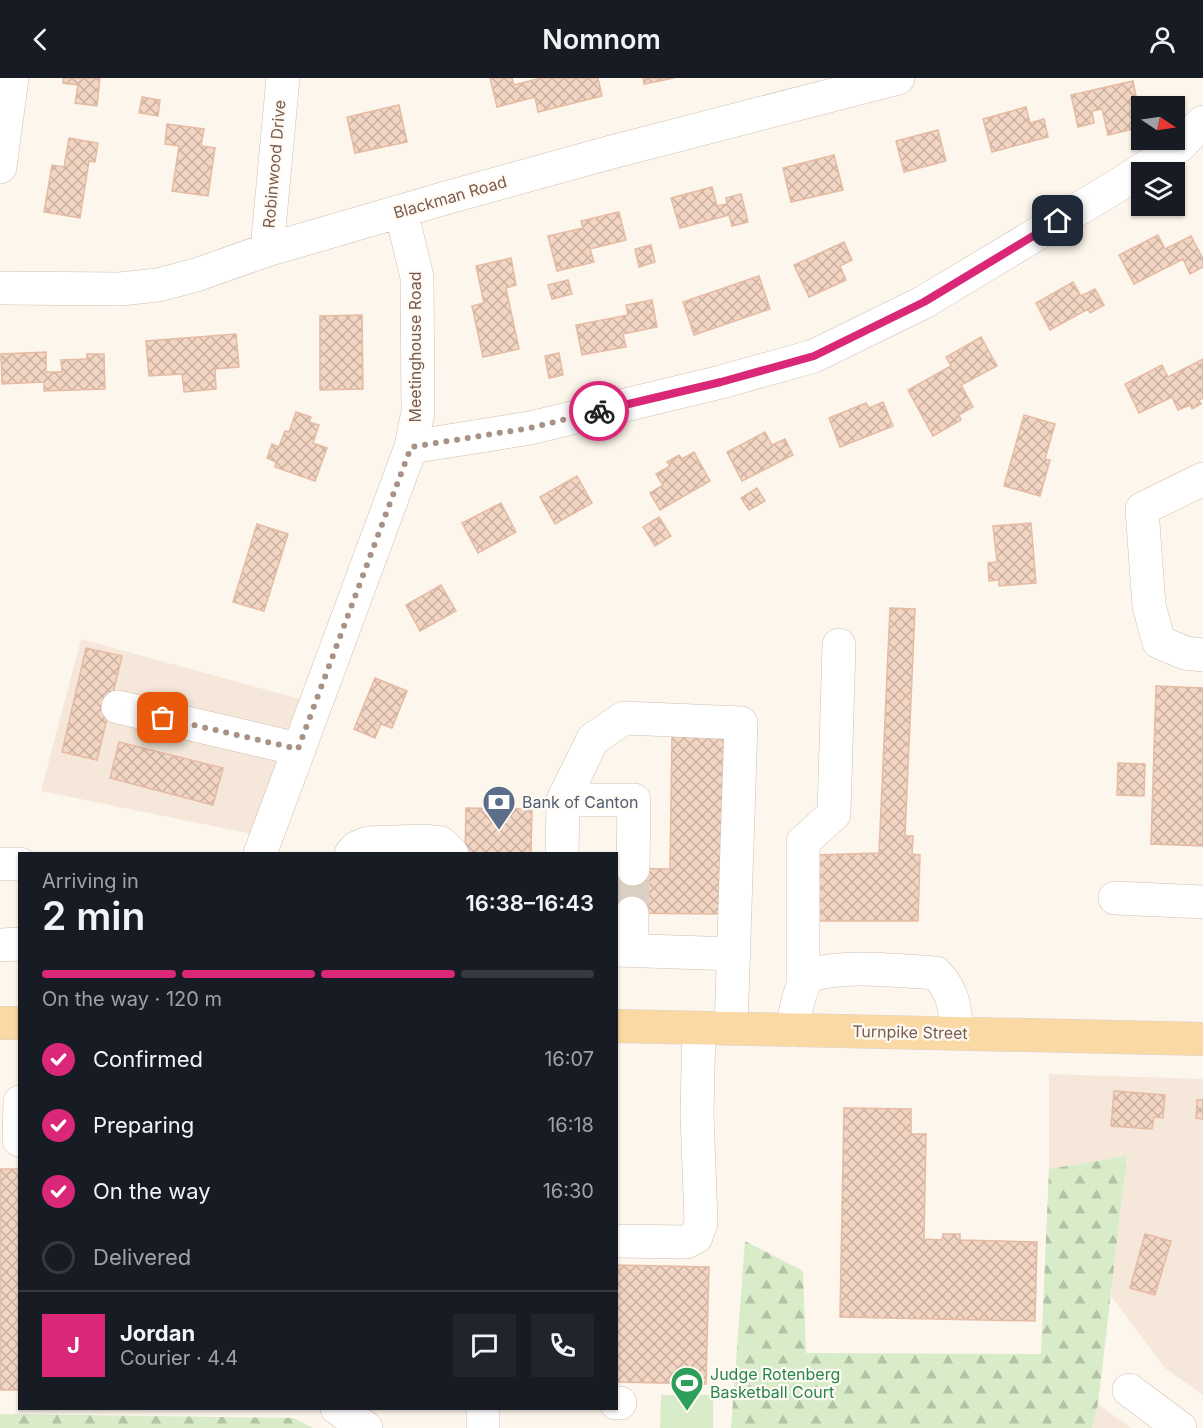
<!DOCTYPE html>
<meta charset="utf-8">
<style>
:root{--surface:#171b24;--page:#20242c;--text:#f1f3f6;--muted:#9ea1a6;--line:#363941;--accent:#db2777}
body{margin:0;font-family:Inter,sans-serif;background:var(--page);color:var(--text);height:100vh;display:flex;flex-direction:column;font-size:22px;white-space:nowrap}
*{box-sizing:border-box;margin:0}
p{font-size:20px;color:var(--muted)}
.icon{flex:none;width:33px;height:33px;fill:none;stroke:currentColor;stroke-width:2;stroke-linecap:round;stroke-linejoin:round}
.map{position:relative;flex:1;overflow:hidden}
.details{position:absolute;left:18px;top:774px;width:600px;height:558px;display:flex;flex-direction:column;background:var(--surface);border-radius:0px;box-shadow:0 2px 4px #0004}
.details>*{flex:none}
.needle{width:39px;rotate:103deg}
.fabs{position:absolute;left:1131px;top:18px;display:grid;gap:12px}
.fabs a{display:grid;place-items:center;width:54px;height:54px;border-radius:0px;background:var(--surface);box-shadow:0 2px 4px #0004;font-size:30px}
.pin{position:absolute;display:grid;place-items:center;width:51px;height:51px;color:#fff;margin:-26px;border-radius:12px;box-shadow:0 3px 9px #0006}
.courier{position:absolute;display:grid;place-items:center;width:60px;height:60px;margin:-30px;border:4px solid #db2777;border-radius:50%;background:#fff;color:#222;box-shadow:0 2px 8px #0007}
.headline em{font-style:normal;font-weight:600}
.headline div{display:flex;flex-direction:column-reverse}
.headline{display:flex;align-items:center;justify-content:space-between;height:102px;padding:0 24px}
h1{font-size:39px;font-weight:600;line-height:45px}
.bar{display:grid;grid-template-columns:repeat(4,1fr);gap:9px 6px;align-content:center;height:72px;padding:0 24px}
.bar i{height:8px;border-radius:4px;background:var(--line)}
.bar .active{background:var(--accent)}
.bar p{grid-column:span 4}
.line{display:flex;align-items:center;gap:15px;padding:0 24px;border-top:2px solid var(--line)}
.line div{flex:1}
.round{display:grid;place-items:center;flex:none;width:63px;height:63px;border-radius:0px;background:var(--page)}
ol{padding:0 24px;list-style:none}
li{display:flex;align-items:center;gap:18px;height:66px}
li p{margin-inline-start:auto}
li .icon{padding:6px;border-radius:50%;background:var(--accent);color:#fff;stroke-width:4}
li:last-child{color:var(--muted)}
li i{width:33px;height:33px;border:3px solid var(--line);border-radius:50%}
header{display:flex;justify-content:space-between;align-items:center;height:78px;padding:0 24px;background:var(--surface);font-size:27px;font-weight:600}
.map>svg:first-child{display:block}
.residential{fill:#f5e8da}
.forest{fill:url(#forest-firs)}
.pitch{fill:#d8ecc9}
.building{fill:url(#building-cross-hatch);stroke:#e6bba3;stroke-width:1.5}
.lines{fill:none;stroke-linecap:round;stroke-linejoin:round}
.minor-tunnel{stroke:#dcd0c4;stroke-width:33;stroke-dasharray:33 16;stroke-linecap:butt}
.minor-casing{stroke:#d1beb0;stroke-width:34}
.major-casing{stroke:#dad1cd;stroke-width:34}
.minor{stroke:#fff;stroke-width:33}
.major{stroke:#fbd9a5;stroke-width:33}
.done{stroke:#a89285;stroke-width:6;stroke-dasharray:0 10.8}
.route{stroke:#db2777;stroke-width:8}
.labels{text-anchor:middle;stroke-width:4.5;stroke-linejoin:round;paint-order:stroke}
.street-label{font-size:16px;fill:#7a5c4d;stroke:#fffaf3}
.service-label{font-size:16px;fill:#4e5e75;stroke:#fffaf3;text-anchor:start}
.leisure-label{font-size:16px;fill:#27864d;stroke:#fffaf3;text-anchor:start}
</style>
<header><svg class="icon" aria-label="back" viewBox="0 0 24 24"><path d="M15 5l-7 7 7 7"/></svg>Nomnom<svg class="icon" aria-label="person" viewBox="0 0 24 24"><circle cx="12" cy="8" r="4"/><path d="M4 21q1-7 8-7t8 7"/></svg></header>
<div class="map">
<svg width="1203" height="1350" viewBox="0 0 1203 1350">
<defs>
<pattern id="forest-firs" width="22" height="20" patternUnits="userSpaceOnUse" patternTransform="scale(1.5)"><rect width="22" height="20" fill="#d8ecc9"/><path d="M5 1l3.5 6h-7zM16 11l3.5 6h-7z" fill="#b4c2a5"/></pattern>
<pattern id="building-cross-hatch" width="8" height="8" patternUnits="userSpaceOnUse" patternTransform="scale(1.5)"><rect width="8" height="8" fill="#f3d5c3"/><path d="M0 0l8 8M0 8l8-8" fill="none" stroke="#cab0a1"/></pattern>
</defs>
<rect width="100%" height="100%" fill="#fdf6ec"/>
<path class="residential" d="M 81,561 L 300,621 L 252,756 L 41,713 Z
M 1049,996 L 1203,1001 L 1203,1317 L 1165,1290 L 1111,1218 L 1127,1078 L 1049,1091 Z
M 1098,1326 L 1131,1350 L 1092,1350 Z"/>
<path class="forest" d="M 1127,1078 L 1098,1326 L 1092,1350 L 731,1350 L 745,1163 L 803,1193 L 806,1275 L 1041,1276 L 1049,1091 Z
M 0,1336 L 294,1340 L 313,1350 L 0,1350 Z"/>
<path class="pitch" d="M 661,1317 L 713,1317 L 713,1350 L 660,1350 Z"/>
<path class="building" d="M 63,0 L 100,0 L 97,28 L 75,25 L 78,7 L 63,5 Z
M 490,0 L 512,0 L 514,7 L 541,0 L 598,0 L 602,18 L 538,34 L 535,19 L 497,29 Z
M 643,0 L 674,0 L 644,6 Z
M 1133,3 L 1142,49 L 1108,57 L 1102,31 L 1092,33 L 1094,45 L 1078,49 L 1071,17 Z
M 142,19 L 160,22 L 158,38 L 139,35 Z
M 399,27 L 407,64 L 355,75 L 347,39 Z
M 1026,29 L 1030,45 L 1044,41 L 1048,59 L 992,74 L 983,41 Z
M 167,46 L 204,51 L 201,68 L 215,70 L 208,118 L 172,113 L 179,68 L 165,66 Z
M 938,52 L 946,83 L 904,94 L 896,63 Z
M 69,60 L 98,65 L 95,84 L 89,83 L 80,140 L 44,134 L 52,87 L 64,89 Z
M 834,77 L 843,112 L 791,124 L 783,90 Z
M 712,109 L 717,128 L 727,126 L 726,120 L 741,116 L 748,144 L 732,148 L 729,137 L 680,150 L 671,120 Z
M 619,134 L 626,162 L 590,171 L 594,184 L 557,193 L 548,158 L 583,150 L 581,143 Z
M 1158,157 L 1165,171 L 1191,158 L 1203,181 L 1203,189 L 1190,196 L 1183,181 L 1134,206 L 1119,177 Z
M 844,164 L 852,182 L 840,188 L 846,202 L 809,219 L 794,187 Z
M 651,167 L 655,184 L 639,189 L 635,171 Z
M 511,180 L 516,207 L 506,210 L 519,271 L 483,279 L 472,228 L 484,225 L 476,188 Z
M 759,198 L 770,231 L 694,257 L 683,224 Z
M 568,202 L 572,216 L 552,221 L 548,207 Z
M 1073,204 L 1081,218 L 1095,211 L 1104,227 L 1090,235 L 1088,231 L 1050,252 L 1036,225 Z
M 652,222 L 657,249 L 623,256 L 626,269 L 582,277 L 576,247 L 628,237 L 626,227 Z
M 362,237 L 363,311 L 320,312 L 320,238 Z
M 236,256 L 239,289 L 215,291 L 216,311 L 184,314 L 182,296 L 149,298 L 146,263 Z
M 981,259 L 997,288 L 961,307 L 973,329 L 959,337 L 961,342 L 933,358 L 908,312 L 951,288 L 946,279 Z
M 46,274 L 46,294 L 62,294 L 61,282 L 87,281 L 87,276 L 104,276 L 105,311 L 44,313 L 44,304 L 2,306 L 1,276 Z
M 559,275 L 563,297 L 549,300 L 545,278 Z
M 1203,281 L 1203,320 L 1199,322 L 1201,326 L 1192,331 L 1190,327 L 1178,332 L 1172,319 L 1139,335 L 1125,306 L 1162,287 L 1168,299 Z
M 883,324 L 893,348 L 840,369 L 829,340 L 866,325 L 869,330 Z
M 296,334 L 311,339 L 309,344 L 319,347 L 313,365 L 327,370 L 315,403 L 275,389 L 276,384 L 267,380 L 272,366 L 279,369 L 285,353 L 289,354 Z
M 1024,337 L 1055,346 L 1045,381 L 1050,382 L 1040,418 L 1004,408 Z
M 765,354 L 772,367 L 785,361 L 793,377 L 742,403 L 727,374 Z
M 694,374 L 710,403 L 660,432 L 650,415 L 663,407 L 656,396 L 670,388 L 667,384 L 679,377 L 682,381 Z
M 577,398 L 592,425 L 555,446 L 540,419 Z
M 757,410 L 765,423 L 749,432 L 741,420 Z
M 501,425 L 516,454 L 478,475 L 462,445 Z
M 659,439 L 671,458 L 655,468 L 643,449 Z
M 1031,445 L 1036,505 L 999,508 L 999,502 L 989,503 L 988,485 L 997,484 L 993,448 Z
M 257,446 L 288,456 L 264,533 L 233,524 Z
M 441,507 L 456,533 L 420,553 L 406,527 Z
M 890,530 L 915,531 L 905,758 L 913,758 L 912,776 L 920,777 L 918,843 L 814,843 L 815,777 L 879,775 Z
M 86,570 L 122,578 L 97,682 L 62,674 Z
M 375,600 L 407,613 L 392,650 L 381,646 L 375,660 L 354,651 Z
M 1156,608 L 1203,610 L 1203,768 L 1151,766 Z
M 672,658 L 724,659 L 721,836 L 616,835 L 616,790 L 670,791 Z
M 119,664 L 223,690 L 213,727 L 110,700 Z
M 1118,685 L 1145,686 L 1144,718 L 1117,717 Z
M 466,730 L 532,731 L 531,776 L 465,776 Z
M 1114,1013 L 1165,1017 L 1163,1040 L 1154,1039 L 1152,1051 L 1111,1048 Z
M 1197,1022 L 1203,1022 L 1203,1041 L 1196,1040 Z
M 844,1030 L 911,1031 L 911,1056 L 926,1056 L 924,1161 L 942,1162 L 943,1156 L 960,1156 L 960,1162 L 1037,1164 L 1035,1243 L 840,1239 Z
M 0,1091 L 20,1091 L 20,1312 L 0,1312 Z
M 1145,1156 L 1171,1163 L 1155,1217 L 1130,1210 Z
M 616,1187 L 709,1189 L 706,1306 L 616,1304 Z"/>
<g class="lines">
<path class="minor-tunnel" d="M 632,835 L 633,791"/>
<g class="minor-casing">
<path id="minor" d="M 0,89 L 12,0
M 267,172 L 283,0
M 0,210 L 120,211 L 158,207 L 196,197 L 267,172 L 449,119 L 608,75 L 898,0
M 411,369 L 530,350 L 721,304 L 814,278 L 924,224 L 1115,109 L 1178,69 L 1203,44
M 1203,401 L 1142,431 L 1149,528 L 1159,564 L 1185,575 L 1203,577
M 118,629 L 298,671
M 563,722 L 634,722 L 633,791
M 260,776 L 411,369 L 418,334 L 417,199 L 401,133
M 351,776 L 356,770 L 368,765 L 423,763 L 441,765 L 452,776
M 562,776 L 563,722 L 593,661 L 624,640 L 741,645 L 731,951
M 0,786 L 20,786
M 1115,820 L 1203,824
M 0,867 L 20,866
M 616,872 L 734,876
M 632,872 L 632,835
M 803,907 L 803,764 L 834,736 L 839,567
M 792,952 C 796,932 798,914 809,897 C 850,886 895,893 936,895 C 954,914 955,930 957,955
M 19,1062 L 20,1024
M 616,1163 L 686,1164 L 696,1159 L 701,1145 L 697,1035 L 699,951
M 1129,1312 L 1180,1350
M 616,1325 L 620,1325
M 337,1330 L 366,1350
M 483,1350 L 483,1330"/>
</g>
<g class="major-casing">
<path id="major" d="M 0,945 L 20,945
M 616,948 L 1203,961"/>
</g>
<use href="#minor" class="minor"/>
<use href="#major" class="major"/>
</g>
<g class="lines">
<path class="done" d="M 163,640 L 298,671 L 411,369 L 530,350 L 599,333"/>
<path class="route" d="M 599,333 L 721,304 L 814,278 L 924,224 L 1058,143"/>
</g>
<defs>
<g id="bank-pin" transform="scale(1.725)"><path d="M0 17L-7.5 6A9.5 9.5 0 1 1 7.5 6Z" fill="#5c6f8a" stroke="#fffaf3"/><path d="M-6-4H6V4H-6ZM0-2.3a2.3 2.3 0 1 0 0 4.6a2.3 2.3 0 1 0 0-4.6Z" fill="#fff"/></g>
<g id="stadium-pin" transform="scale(1.725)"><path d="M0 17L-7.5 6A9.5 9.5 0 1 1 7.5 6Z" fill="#2e9e5b" stroke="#fffaf3"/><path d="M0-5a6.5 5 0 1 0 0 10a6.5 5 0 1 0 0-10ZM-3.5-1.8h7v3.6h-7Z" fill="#fff"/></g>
</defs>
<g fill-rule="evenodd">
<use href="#bank-pin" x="499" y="724"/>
<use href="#stadium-pin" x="687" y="1305"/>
</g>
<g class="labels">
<g class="street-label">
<text transform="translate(274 86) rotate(-85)" y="6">Robinwood Drive</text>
<text transform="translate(450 119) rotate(-16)" y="6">Blackman Road</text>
<text transform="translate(415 269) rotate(-90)" y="6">Meetinghouse Road</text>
<text transform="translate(910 954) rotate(1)" y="6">Turnpike Street</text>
</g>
<g class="service-label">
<text x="522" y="730">Bank of Canton</text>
</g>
<g class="leisure-label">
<text x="710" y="1302">Judge Rotenberg<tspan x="710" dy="18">Basketball Court</tspan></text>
</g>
</g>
</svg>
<div class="fabs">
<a><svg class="needle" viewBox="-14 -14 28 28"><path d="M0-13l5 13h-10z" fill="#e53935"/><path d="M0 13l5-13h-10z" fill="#9ea1a6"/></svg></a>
<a><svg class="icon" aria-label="layers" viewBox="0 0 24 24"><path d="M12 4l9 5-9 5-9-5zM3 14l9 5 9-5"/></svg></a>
</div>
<div class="pin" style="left:163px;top:640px;background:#ea580c"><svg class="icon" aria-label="bag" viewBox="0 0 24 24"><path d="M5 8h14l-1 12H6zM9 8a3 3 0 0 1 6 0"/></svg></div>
<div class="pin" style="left:1058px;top:143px;background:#1f2937"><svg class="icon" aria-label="home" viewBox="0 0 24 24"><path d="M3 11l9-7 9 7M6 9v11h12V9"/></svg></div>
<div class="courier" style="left:599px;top:333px"><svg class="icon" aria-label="bike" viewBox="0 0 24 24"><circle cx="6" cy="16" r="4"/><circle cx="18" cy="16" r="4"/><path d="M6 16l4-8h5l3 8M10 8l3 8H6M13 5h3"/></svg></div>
<section class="details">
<div class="headline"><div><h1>2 min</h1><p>Arriving in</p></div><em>16:38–16:43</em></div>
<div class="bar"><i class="active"></i><i class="active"></i><i class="active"></i><i></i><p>On the way · 120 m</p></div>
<ol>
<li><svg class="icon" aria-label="check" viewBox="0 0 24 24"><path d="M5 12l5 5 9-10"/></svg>Confirmed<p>16:07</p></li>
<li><svg class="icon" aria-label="check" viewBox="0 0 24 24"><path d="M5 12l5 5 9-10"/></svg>Preparing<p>16:18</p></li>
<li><svg class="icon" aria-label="check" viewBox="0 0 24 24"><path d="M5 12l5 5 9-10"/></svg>On the way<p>16:30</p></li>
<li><i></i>Delivered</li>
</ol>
<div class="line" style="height:108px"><b class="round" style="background:var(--accent);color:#fff">J</b><div><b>Jordan</b><p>Courier · 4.4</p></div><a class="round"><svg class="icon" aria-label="chat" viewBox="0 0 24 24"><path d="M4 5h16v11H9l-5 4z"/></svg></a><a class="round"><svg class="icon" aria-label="phone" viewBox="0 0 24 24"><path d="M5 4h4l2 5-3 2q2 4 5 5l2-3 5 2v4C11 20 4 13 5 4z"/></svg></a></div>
</section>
</div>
